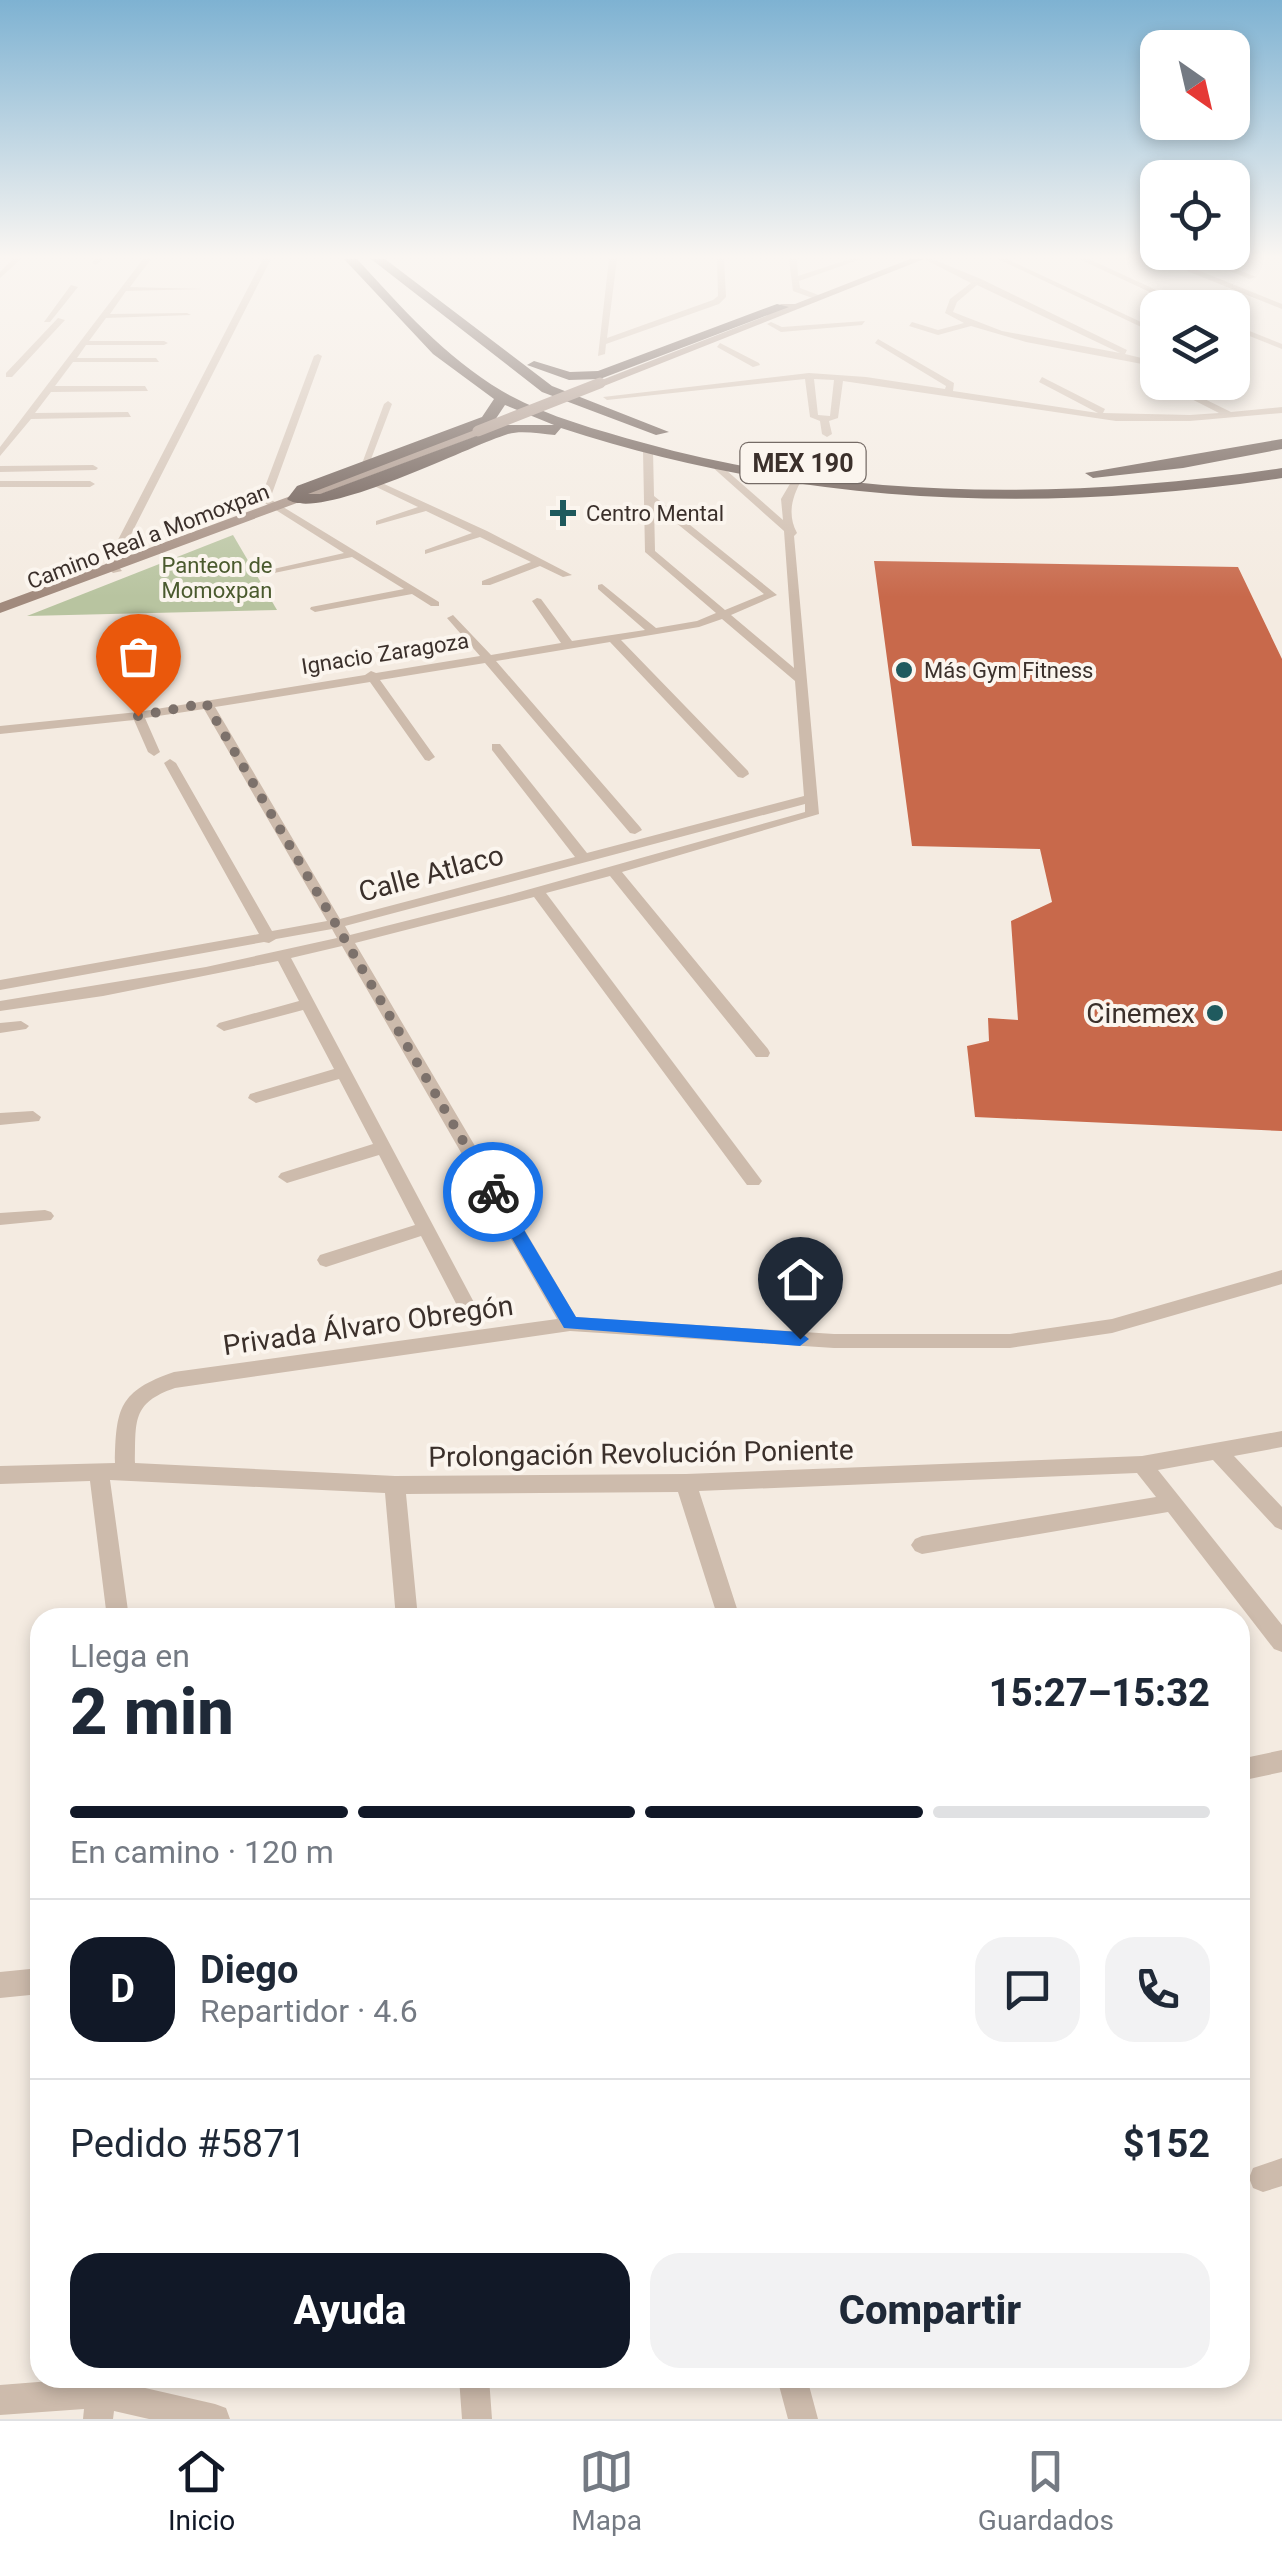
<!DOCTYPE html>
<html lang="es">
<meta charset="utf-8">
<style>
:root{--surface:#fff;--page:#f2f2f3;--text:#1f2937;--muted:#747a83;--line:#e0e1e3;--accent:#111827}
body{margin:0;font-family:Roboto,sans-serif;background:var(--page);color:var(--text);height:100vh;display:flex;flex-direction:column;font-size:38px;white-space:nowrap}
*{box-sizing:border-box;margin:0}
p{font-size:32px;color:var(--muted)}
.icon{flex:none;width:55px;height:55px;fill:none;stroke:currentColor;stroke-width:2;stroke-linecap:round;stroke-linejoin:round}
.map{position:relative;flex:1;overflow:hidden}
.side{position:absolute;left:30px;top:1608px;width:1220px;height:780px;display:flex;flex-direction:column;background:var(--surface);border-radius:30px;box-shadow:0 5px 15px #0003}
.side>*{flex:none}
.needle{width:65px;rotate:146deg}
.buttons{position:absolute;left:1140px;top:30px;display:grid;gap:20px}
.buttons a{display:grid;place-items:center;width:110px;height:110px;border-radius:20px;background:var(--surface);box-shadow:0 5px 15px #0003;font-size:50px}
.pin{position:absolute;display:grid;place-items:center;width:85px;height:85px;color:#fff;margin:-102px -42px;border-radius:50% 50% 50% 0;rotate:-45deg;box-shadow:0 0 10px #0007}
.pin .icon{rotate:45deg}
.courier{position:absolute;display:grid;place-items:center;width:100px;height:100px;margin:-50px;border:8px solid #1a73e8;border-radius:50%;background:#fff;color:#222;box-shadow:0 2px 12px #0007}
.overview em{font-style:normal;font-weight:800}
.overview div{display:flex;flex-direction:column-reverse}
.overview{display:flex;align-items:center;justify-content:space-between;height:170px;padding:0 40px}
h1{font-size:65px;font-weight:800;line-height:75px}
.bar{display:grid;grid-template-columns:repeat(4,1fr);gap:15px 10px;align-content:center;height:120px;padding:0 40px}
.bar i{height:12px;border-radius:8px;background:var(--line)}
.bar .active{background:var(--accent)}
.bar p{grid-column:span 4}
.line{display:flex;align-items:center;gap:25px;padding:0 40px;border-top:2px solid var(--line)}
.line div{flex:1}
.round{display:grid;place-items:center;flex:none;width:105px;height:105px;border-radius:30px;background:var(--page)}
.primary-button{display:flex;gap:20px;margin-top:auto;padding:20px 40px}
.primary-button a{flex:1;height:115px;border-radius:30px;background:var(--accent);color:#fff;font-size:40px;font-weight:800;line-height:115px;text-align:center}
.primary-button a+a{background:var(--page);color:var(--text)}
.dock{display:flex;justify-content:space-around;align-items:center;height:140px;border-top:2px solid var(--line);background:var(--surface);font-size:28px;color:var(--muted)}
.dock a{display:grid;justify-items:center;gap:5px}
.dock .active{color:var(--accent)}
.map>svg:first-child{display:block}
.green{fill:#b8c4a0}
.building{fill:#c8694b}
.lines{fill:none;stroke-linecap:round;stroke-linejoin:round}
.street{fill:#cdbbac;fill-rule:evenodd}
.secondary{fill:#a18a7d;fill-rule:evenodd}
.highway{fill:#5c4a42;fill-rule:evenodd}
.secondary-bridge{stroke:#a18a7d;stroke-width:11}
.route{fill:#1a73e8}
.done{stroke:#7c716b;stroke-width:10;stroke-dasharray:0 18}
.poi-dot{fill:#1f5a5e;stroke:#fbf5ee;stroke-width:4}
.labels{text-anchor:middle;stroke-width:8;stroke-linejoin:round;paint-order:stroke}
.far-poi-label{font-size:22px;fill:#3b302b;stroke:#fbf5ee;text-anchor:start}
.far-street-label{font-size:22px;fill:#3b302b;stroke:#fbf5ee}
.far-park-label{font-size:22px;fill:#4a5a2e;stroke:#fbf5ee}
.shield{fill:#fbf5ee;stroke:#756b66;stroke-width:2.5}
.shield-label{font-size:25px;font-weight:bold;fill:#3b302b}
.street-label{font-size:28px;fill:#3b302b;stroke:#fbf5ee}
.poi-label{font-size:28px;fill:#3b302b;stroke:#fbf5ee;text-anchor:end}
</style>
<div class="map">
<svg width="1282" height="2419" viewBox="0 0 1282 2419">
<rect width="100%" height="100%" fill="#f4ebe1"/>
<path class="green" d="M 233,535 L 277,610 L 27,616 Z"/>
<path class="building" d="M 874,561 L 1238,567 L 1282,659 L 1282,1131 L 975,1117 L 967,1046 L 989,1041 L 988,1018 L 1018,1020 L 1011,921 L 1052,902 L 1040,849 L 912,846 Z"/>
<g class="lines">
<path class="street" d="M 13,259 L 21,259 L 0,278 L 0,272 Z
M 95,259 L 103,259 L 96,265 L 92,263 Z
M 143,259 L 151,259 L 130,287 L 203,289 L 126,291 L 110,314 L 187,313 L 191,315 L 106,318 L 89,341 L 164,341 L 168,343 L 164,345 L 86,345 L 77,358 L 156,358 L 159,362 L 73,362 L 55,386 L 145,386 L 148,391 L 51,392 L 35,413 L 128,412 L 131,417 L 31,419 L 0,456 L 0,447 Z
M 263,259 L 271,259 L 116,564 L 122,571 L 113,573 L 105,565 Z
M 609,259 L 617,259 L 607,338 L 713,300 L 718,296 L 717,259 L 724,259 L 726,297 L 719,304 L 606,344 L 605,354 L 598,356 Z
M 789,259 L 797,259 L 798,276 L 850,259 L 861,259 L 799,281 L 800,288 L 821,296 L 818,300 L 793,291 Z
M 924,259 L 932,259 L 981,279 L 1127,350 L 1125,354 L 1158,362 L 1158,367 L 1026,342 L 971,326 L 938,335 L 909,326 L 912,322 L 938,330 L 964,323 L 945,313 L 950,299 L 971,283 ZM 977,285 L 1120,353 L 1002,331 L 953,312 L 957,302 Z
M 998,259 L 1007,259 L 1158,330 L 1158,335 Z
M 1079,259 L 1089,259 L 1195,308 L 1184,308 Z
M 1159,259 L 1182,259 L 1156,263 Z
M 1201,259 L 1211,259 L 1256,277 L 1249,279 Z
M 1190,267 L 1282,304 L 1282,309 L 1187,271 Z
M 71,285 L 78,287 L 50,322 L 44,322 Z
M 58,318 L 65,320 L 12,377 L 6,377 L 6,373 Z
M 865,321 L 862,325 L 781,332 L 767,324 L 771,322 L 782,327 Z
M 1232,324 L 1282,344 L 1282,349 L 1232,329 Z
M 878,339 L 954,383 L 953,391 L 1098,413 L 1039,382 L 1042,377 L 1105,409 L 1103,413 L 1190,415 L 1219,413 L 1160,383 L 1170,382 L 1231,412 L 1282,407 L 1282,413 L 1190,421 L 1116,421 L 843,381 L 838,418 L 829,421 L 832,434 L 827,437 L 822,434 L 820,421 L 810,417 L 805,379 L 607,400 L 603,397 L 809,373 L 866,377 L 945,389 L 946,386 L 875,343 ZM 814,379 L 834,380 L 830,416 L 818,415 Z
M 720,343 L 759,363 L 760,365 L 753,367 L 717,347 Z
M 318,354 L 322,356 L 270,499 L 439,602 L 439,606 L 431,606 L 412,594 L 315,612 L 310,609 L 311,607 L 404,589 L 352,557 L 274,573 L 269,570 L 344,553 L 260,500 L 314,356 Z
M 388,401 L 392,404 L 368,467 L 360,469 L 384,404 Z
M 648,447 L 653,450 L 654,496 L 777,595 L 731,615 L 794,668 L 784,531 L 710,465 L 718,463 L 783,520 L 781,499 L 794,477 L 802,479 C 792,497 787,514 797,533 L 794,536 L 819,814 L 622,872 L 768,1049 L 770,1053 L 768,1057 L 756,1057 L 610,876 L 546,893 L 762,1181 L 759,1185 L 747,1185 L 534,897 L 355,943 L 576,1317 L 834,1334 L 1010,1334 L 1112,1319 L 1282,1270 L 1282,1284 L 1112,1333 L 1010,1348 L 834,1348 L 570,1331 L 175,1388 C 131,1403 136,1422 135,1463 L 395,1476 L 686,1474 L 1142,1456 L 1282,1431 L 1282,1447 L 1234,1456 L 1282,1507 L 1282,1530 L 1275,1527 L 1213,1460 L 1158,1470 L 1282,1625 L 1282,1652 L 1274,1649 L 1168,1512 L 922,1554 L 915,1551 L 911,1545 L 915,1539 L 922,1536 L 1156,1497 L 1137,1473 L 699,1491 L 740,1618 L 718,1618 L 678,1492 L 406,1494 L 418,1618 L 396,1618 L 385,1493 L 110,1480 L 129,1618 L 107,1618 L 90,1481 L 0,1484 L 0,1466 L 115,1463 C 116,1408 119,1391 174,1372 L 557,1319 L 342,946 L 291,958 L 478,1310 L 476,1315 L 462,1315 L 421,1236 L 326,1267 L 320,1265 L 317,1260 L 320,1255 L 415,1225 L 379,1155 L 287,1183 L 278,1177 L 281,1173 L 373,1144 L 339,1079 L 256,1103 L 248,1098 L 250,1094 L 334,1069 L 303,1010 L 224,1031 L 216,1026 L 219,1023 L 299,1001 L 278,961 L 103,996 L 0,1011 L 0,1001 L 206,967 L 337,938 L 332,929 L 276,939 L 269,943 L 264,942 L 0,990 L 0,980 L 259,934 L 164,763 L 170,759 L 176,763 L 272,931 L 327,921 L 204,709 L 145,718 L 160,752 L 154,756 L 148,752 L 134,720 L 0,734 L 0,726 L 138,712 L 365,675 L 371,671 L 376,673 L 480,656 L 447,618 L 453,615 L 491,655 L 561,643 L 532,601 L 537,598 L 541,599 L 572,641 L 645,630 L 598,589 L 598,585 L 602,584 L 656,628 L 697,621 L 716,613 L 645,552 L 643,450 ZM 654,505 L 764,594 L 725,610 L 655,551 ZM 722,619 L 795,681 L 804,796 L 587,853 L 500,744 L 492,744 L 492,750 L 575,857 L 340,919 L 215,707 L 370,682 L 425,760 L 429,761 L 435,757 L 380,680 L 485,663 L 630,833 L 635,834 L 642,830 L 640,827 L 496,661 L 610,642 L 738,777 L 743,778 L 749,774 L 748,771 L 621,640 L 699,627 ZM 805,804 L 805,812 L 505,896 L 350,935 L 345,926 Z
M 93,465 L 98,468 L 96,470 L 0,472 L 0,466 Z
M 371,478 L 487,531 L 572,575 L 563,577 L 540,566 L 490,585 L 482,585 L 482,581 L 531,562 L 480,537 L 425,554 L 425,550 L 472,533 L 426,511 L 376,525 L 376,521 L 418,507 L 368,483 L 366,481 Z
M 0,481 L 90,481 L 95,484 L 90,487 L 0,487 Z
M 21,1021 L 29,1026 L 26,1029 L 0,1033 L 0,1023 Z
M 33,1111 L 41,1117 L 39,1121 L 0,1125 L 0,1113 Z
M 45,1210 L 51,1212 L 54,1216 L 51,1220 L 0,1225 L 0,1213 Z
M 1282,1750 L 1282,1772 L 1240,1781 L 1240,1759 Z
M 40,1968 L 40,1994 L 0,1998 L 0,1972 Z
M 1282,2158 L 1282,2186 L 1263,2192 L 1253,2188 L 1249,2178 L 1253,2168 Z
M 89,2378 L 119,2378 L 119,2382 L 215,2404 L 226,2408 L 230,2419 L 149,2419 L 114,2411 L 113,2419 L 83,2419 L 84,2409 L 0,2415 L 0,2385 Z
M 459,2378 L 489,2378 L 492,2419 L 462,2419 Z
M 777,2378 L 807,2378 L 818,2419 L 788,2419 Z"/>
<path class="secondary" d="M 910,259 L 924,259 L 604,386 L 594,383 L 766,316 L 781,304 L 795,304 Z
M 478,427 L 483,434 L 0,613 L 0,603 Z"/>
<path class="highway" d="M 344,259 L 357,259 C 401,307 445,357 502,391 C 545,416 595,429 644,443 C 852,501 1069,500 1282,468 L 1282,478 C 1038,515 797,505 561,428 L 555,435 C 540,434 522,430 508,434 C 466,447 319,523 287,499 L 297,486 L 482,417 L 494,399 L 433,354 ZM 505,405 L 554,425 L 506,425 L 320,494 L 308,494 L 493,423 Z
M 371,259 L 385,259 L 552,386 L 669,432 L 656,435 L 542,392 Z
M 777,304 L 789,307 L 600,379 L 569,380 L 527,365 L 534,361 L 570,372 L 598,371 Z
M 1282,439 L 1282,449 L 1183,468 L 1093,478 L 1085,473 Z"/>
<path class="secondary-bridge" d="M 478,431 L 600,383"/>
</g>
<linearGradient id="sky" x2="0" y2="1"><stop stop-color="#7eb2d2"/><stop offset="0.43" stop-color="#faf6f2"/><stop offset="1" stop-color="#faf6f2" stop-opacity="0"/></linearGradient>
<rect width="1282" height="597" fill="url(#sky)"/>
<path class="route" d="M 488,1188 L 499,1188 L 576,1317 L 800,1332 L 809,1339 L 800,1346 L 564,1328 L 485,1192 Z"/>
<g class="lines">
<path class="done" d="M 138,716 L 206,703 L 493,1192"/>
</g>
<g class="poi-dot">
<path d="M558 498h10v10h10v10h-10v10h-10v-10h-10v-10h10z"/>
<circle cx="904" cy="670" r="10"/>
<circle cx="1215" cy="1013" r="10"/>
</g>
<g class="labels">
<g class="far-poi-label">
<text x="586" y="521">Centro Mental</text>
<text x="924" y="678">Más Gym Fitness</text>
</g>
<g class="far-street-label">
<text transform="translate(148 536) rotate(-21)" y="8">Camino Real a Momoxpan</text>
<text transform="translate(385 653) rotate(-9)" y="8">Ignacio Zaragoza</text>
</g>
<g class="far-park-label">
<text x="217" y="573">Panteon de<tspan x="217" dy="25">Momoxpan</tspan></text>
</g>
<rect class="shield" x="740.5" y="443" width="125" height="40" rx="8"/>
<g class="shield-label">
<text x="803" y="472">MEX 190</text>
</g>
<g class="street-label">
<text transform="translate(431 873) rotate(-15)" y="10">Calle Atlaco</text>
<text transform="translate(368 1325) rotate(-8)" y="10">Privada Álvaro Obregón</text>
<text transform="translate(641 1453) rotate(-1)" y="10">Prolongación Revolución Poniente</text>
</g>
<g class="poi-label">
<text x="1195" y="1023">Cinemex</text>
</g>
</g>
</svg>
<div class="buttons">
<a><svg class="needle" viewBox="-14 -14 28 28"><path d="M0-13l5 13h-10z" fill="#e53935"/><path d="M0 13l5-13h-10z" fill="#747a83"/></svg></a>
<a><svg class="icon" aria-label="locate" viewBox="0 0 24 24"><circle cx="12" cy="12" r="6"/><path d="M12 2v4M12 18v4M2 12h4M18 12h4"/></svg></a>
<a><svg class="icon" aria-label="layers" viewBox="0 0 24 24"><path d="M12 4l9 5-9 5-9-5zM3 14l9 5 9-5"/></svg></a>
</div>
<div class="pin" style="left:138px;top:716px;background:#ea580c"><svg class="icon" aria-label="bag" viewBox="0 0 24 24"><path d="M5 8h14l-1 12H6zM9 8a3 3 0 0 1 6 0"/></svg></div>
<div class="pin" style="left:800px;top:1339px;background:#1f2937"><svg class="icon" aria-label="home" viewBox="0 0 24 24"><path d="M3 11l9-7 9 7M6 9v11h12V9"/></svg></div>
<div class="courier" style="left:493px;top:1192px"><svg class="icon" aria-label="bike" viewBox="0 0 24 24"><circle cx="6" cy="16" r="4"/><circle cx="18" cy="16" r="4"/><path d="M6 16l4-8h5l3 8M10 8l3 8H6M13 5h3"/></svg></div>
<section class="side">
<div class="overview"><div><h1>2 min</h1><p>Llega en</p></div><em>15:27–15:32</em></div>
<div class="bar"><i class="active"></i><i class="active"></i><i class="active"></i><i></i><p>En camino · 120 m</p></div>
<div class="line" style="height:180px"><b class="round" style="background:var(--accent);color:#fff">D</b><div><b>Diego</b><p>Repartidor · 4.6</p></div><a class="round"><svg class="icon" aria-label="chat" viewBox="0 0 24 24"><path d="M4 5h16v11H9l-5 4z"/></svg></a><a class="round"><svg class="icon" aria-label="phone" viewBox="0 0 24 24"><path d="M5 4h4l2 5-3 2q2 4 5 5l2-3 5 2v4C11 20 4 13 5 4z"/></svg></a></div>
<div class="line" style="height:130px"><div>Pedido #5871</div><b>$152</b></div>
<div class="primary-button"><a>Ayuda</a><a>Compartir</a></div>
</section>
</div>
<nav class="dock">
<a class="active"><svg class="icon" aria-label="home" viewBox="0 0 24 24"><path d="M3 11l9-7 9 7M6 9v11h12V9"/></svg>Inicio</a>
<a><svg class="icon" aria-label="map" viewBox="0 0 24 24"><path d="M3 6l6-2 6 2 6-2v14l-6 2-6-2-6 2zM9 4v14M15 6v14"/></svg>Mapa</a>
<a><svg class="icon" aria-label="saved" viewBox="0 0 24 24"><path d="M7 4h10v16l-5-4-5 4z"/></svg>Guardados</a>
</nav>
